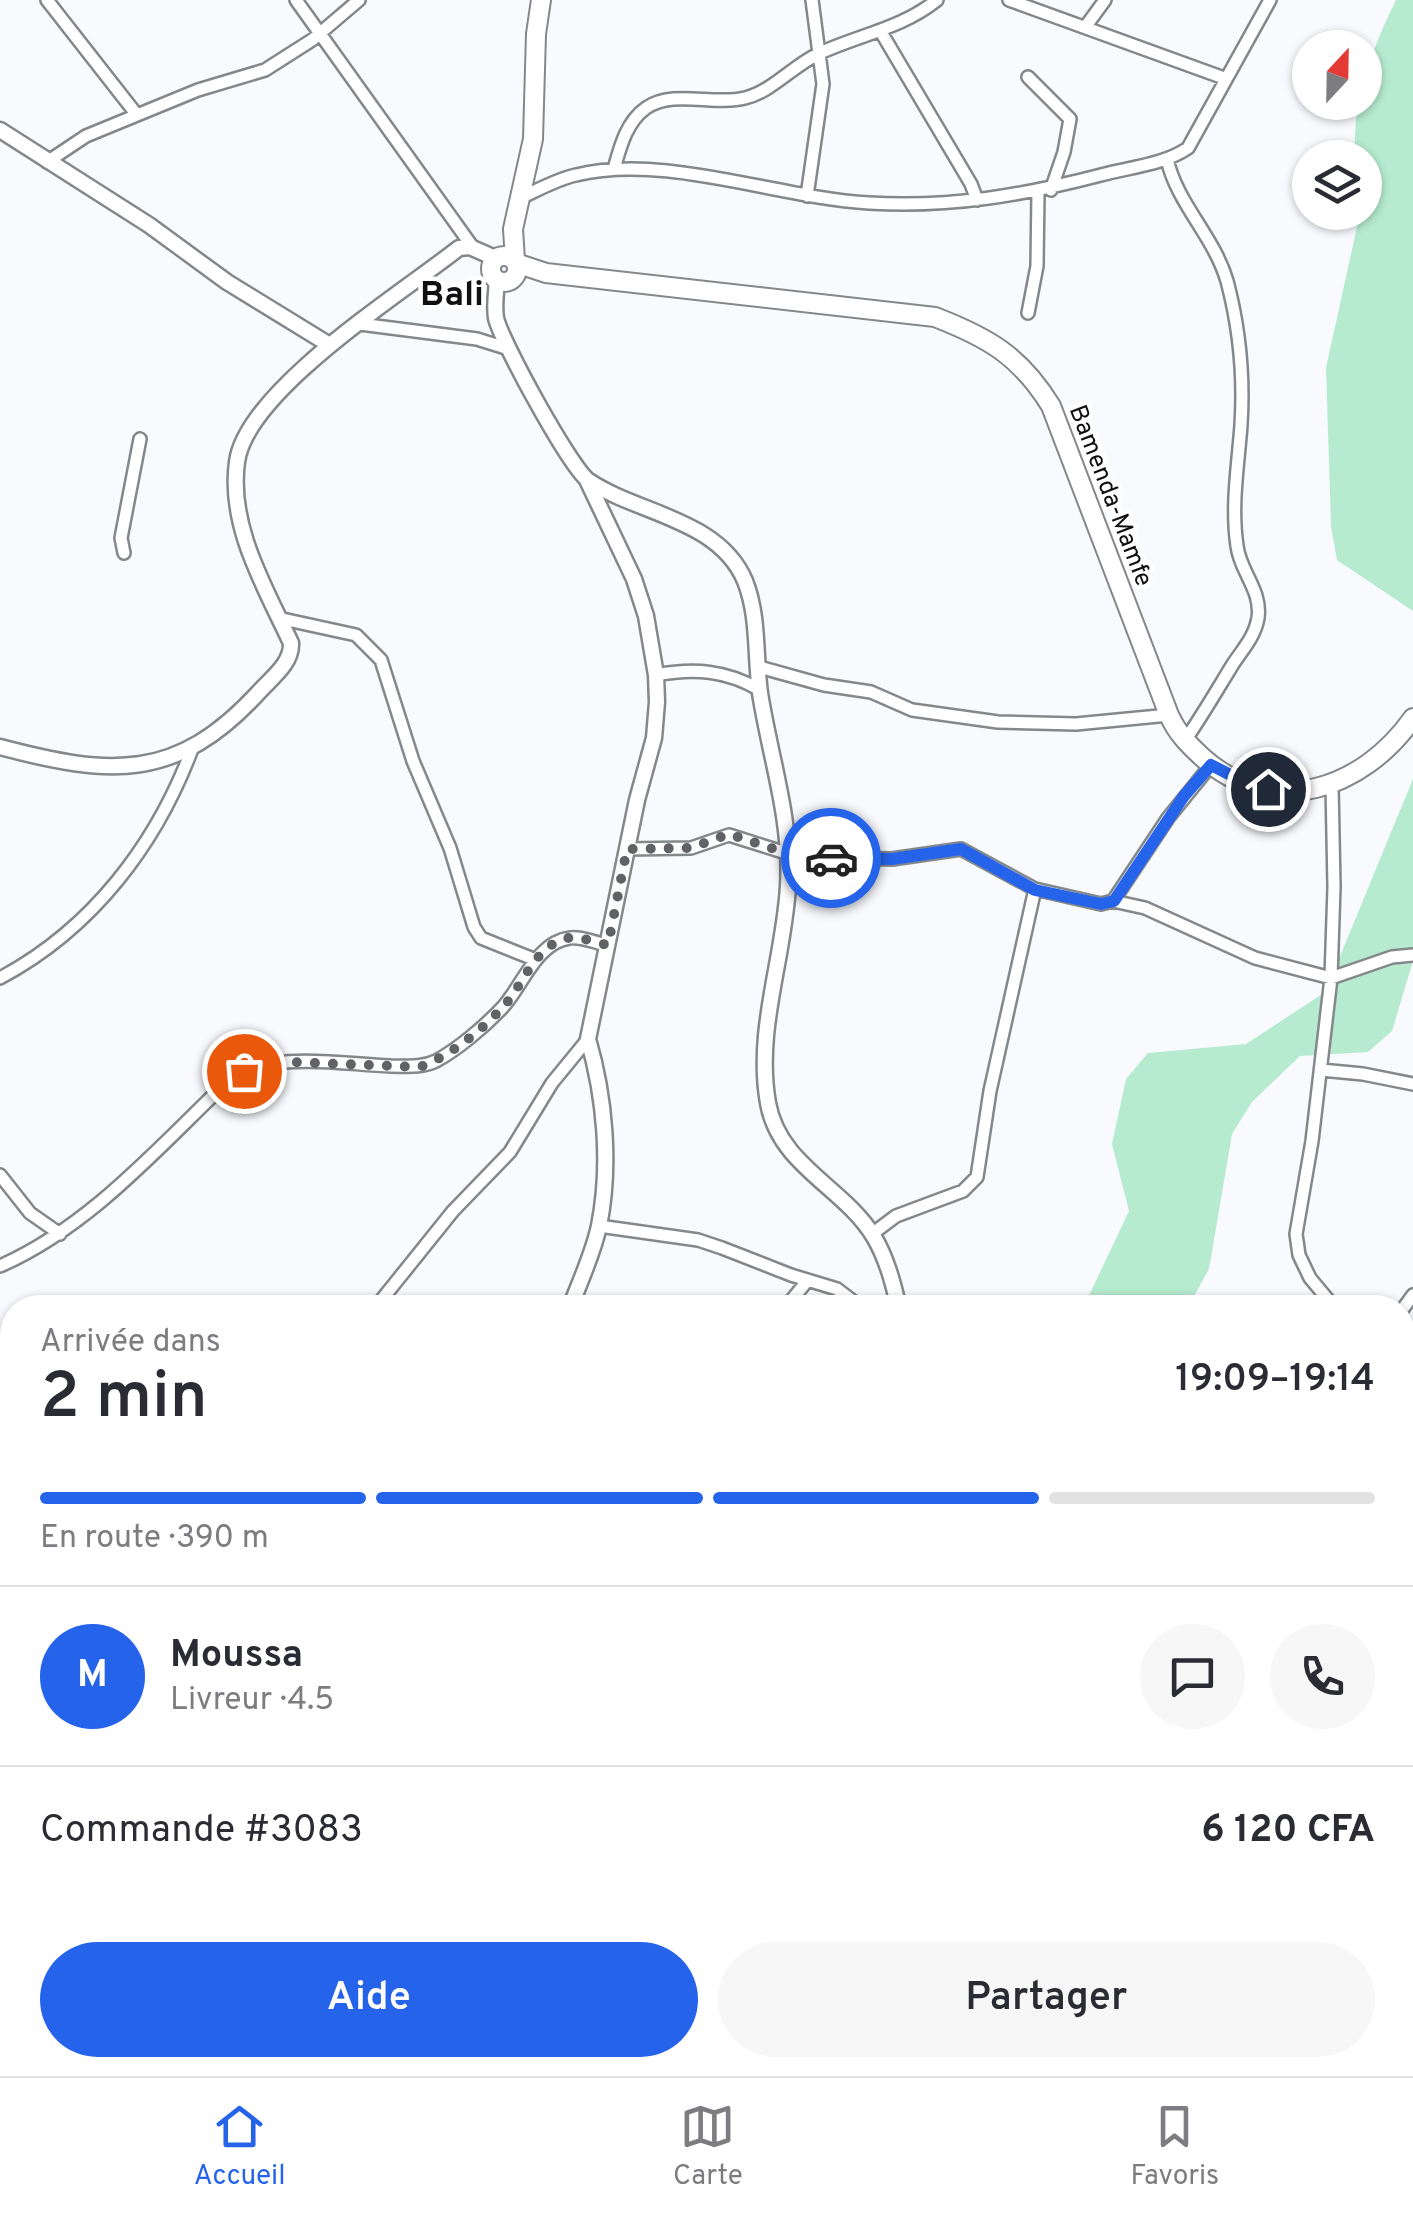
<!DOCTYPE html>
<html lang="fr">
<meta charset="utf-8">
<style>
:root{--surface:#fff;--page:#f7f7f7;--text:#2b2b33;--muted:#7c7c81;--line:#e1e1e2;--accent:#2563eb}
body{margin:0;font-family:Overpass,sans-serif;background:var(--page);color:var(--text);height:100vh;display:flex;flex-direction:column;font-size:38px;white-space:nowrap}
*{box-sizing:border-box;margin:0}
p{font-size:32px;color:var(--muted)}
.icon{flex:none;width:55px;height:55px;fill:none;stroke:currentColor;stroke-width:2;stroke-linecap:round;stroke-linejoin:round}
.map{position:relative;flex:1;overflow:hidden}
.side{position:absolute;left:0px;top:1295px;width:1415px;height:782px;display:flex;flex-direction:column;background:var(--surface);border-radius:40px 40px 0 0;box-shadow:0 2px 8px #0004}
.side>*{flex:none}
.needle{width:65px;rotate:22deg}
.buttons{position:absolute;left:1292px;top:30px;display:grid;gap:20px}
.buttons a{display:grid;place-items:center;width:90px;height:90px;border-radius:50%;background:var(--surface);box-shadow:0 2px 8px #0004;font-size:50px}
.pin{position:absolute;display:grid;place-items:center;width:85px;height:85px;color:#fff;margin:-42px;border:5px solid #fff;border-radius:50%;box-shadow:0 2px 10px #0007}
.courier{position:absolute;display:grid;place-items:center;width:100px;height:100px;margin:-50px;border:8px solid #2563eb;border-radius:50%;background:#fff;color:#222;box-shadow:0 2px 12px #0007}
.head em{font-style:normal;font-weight:600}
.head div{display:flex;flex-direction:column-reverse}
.head{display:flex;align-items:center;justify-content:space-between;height:170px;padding:0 40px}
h1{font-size:65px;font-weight:600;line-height:75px}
.bar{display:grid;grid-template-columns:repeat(4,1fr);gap:15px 10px;align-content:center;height:120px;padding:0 40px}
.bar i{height:12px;border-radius:8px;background:var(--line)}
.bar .active{background:var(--accent)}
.bar p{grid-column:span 4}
.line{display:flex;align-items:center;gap:25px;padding:0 40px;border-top:2px solid var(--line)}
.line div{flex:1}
.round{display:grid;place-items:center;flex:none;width:105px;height:105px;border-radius:52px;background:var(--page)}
.action{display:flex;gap:20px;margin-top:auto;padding:20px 40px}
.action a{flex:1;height:115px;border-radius:60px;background:var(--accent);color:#fff;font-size:40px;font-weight:600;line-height:115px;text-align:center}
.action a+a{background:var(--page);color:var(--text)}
.tabs{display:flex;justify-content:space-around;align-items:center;height:140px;border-top:2px solid var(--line);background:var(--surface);font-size:28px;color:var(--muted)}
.tabs a{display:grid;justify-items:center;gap:5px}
.tabs .active{color:var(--accent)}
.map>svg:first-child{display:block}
.green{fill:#b6ebcf}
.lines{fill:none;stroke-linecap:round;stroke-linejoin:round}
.minor-casing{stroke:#85888b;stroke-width:16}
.tertiary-casing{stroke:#85888b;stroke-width:19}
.trunk-casing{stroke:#85888b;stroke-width:22}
.minor{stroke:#fff;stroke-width:11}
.tertiary{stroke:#fff;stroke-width:14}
.trunk{stroke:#fff;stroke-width:18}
.done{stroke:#616265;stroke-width:10;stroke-dasharray:0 18}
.route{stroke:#2563eb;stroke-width:12}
.labels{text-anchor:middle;stroke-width:9;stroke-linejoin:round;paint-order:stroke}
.street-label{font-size:25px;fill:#101012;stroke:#fff}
.district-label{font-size:35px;font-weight:bold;fill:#101012;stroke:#fff}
</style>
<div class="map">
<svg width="1413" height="2076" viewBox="0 0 1413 2076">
<rect width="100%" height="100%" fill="#f8fafe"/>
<path class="green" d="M 1396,0 L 1413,0 L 1413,611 L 1337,560 L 1331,526 L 1326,368 L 1360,213 L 1365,212 L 1365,158 L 1354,157 L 1356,118 L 1360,103 L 1365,102 C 1365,65 1380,33 1396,0 Z
M 1413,779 L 1413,961 L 1392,1031 L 1368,1052 L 1300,1056 L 1252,1102 L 1232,1134 L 1209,1269 L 1188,1307 L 1083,1308 L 1129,1211 L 1112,1144 L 1126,1079 L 1148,1053 L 1246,1044 L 1330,989 L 1331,978 Z
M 0,1514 L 12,1541 L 12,1786 L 0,1793 Z
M 1403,1947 L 1413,1950 L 1413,2076 L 1367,2076 L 1352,2065 L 1402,2065 Z"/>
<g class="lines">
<g class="minor-casing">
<path id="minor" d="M 47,0 L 137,115
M 296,0 L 474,249
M 1009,0 L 1224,78
M 1086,26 L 1105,0
M 881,32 L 971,184 L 977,200
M 1028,77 L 1070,119 L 1064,152 L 1051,190
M 1167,159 C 1177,204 1214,236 1227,281 C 1239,326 1244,378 1241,425 C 1238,466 1231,505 1237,546 C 1240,572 1262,590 1258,618 C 1255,636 1243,649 1233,664 C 1217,690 1202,716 1184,742
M 47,162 L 86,136 L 198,90 L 265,70 L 312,40 L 359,0
M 614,169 C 620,148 626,122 646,108 C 673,89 714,106 745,98 C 771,92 793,66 818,54 C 858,35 901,29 937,0
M 807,196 L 823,84 L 812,0
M 520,198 C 538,190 557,179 576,175 C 666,153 777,198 869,203 C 950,208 1024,195 1101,175 C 1130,167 1163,165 1188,148 L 1270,0
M 1028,313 L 1037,266 L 1038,192
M 360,324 L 477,339 L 509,349
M 124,553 L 121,538 L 140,439
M 278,618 L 356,635 L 381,660 L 413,761 L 450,848 L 474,927 L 481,938 L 536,960
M 759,667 L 824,685 L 871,692 L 912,710 L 998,722 L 1076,724 L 1169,715
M 656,675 C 694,668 726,670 760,690
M 1332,785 L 1334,887 L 1331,978 L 1312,1141 L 1296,1234 L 1299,1255 L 1310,1278 L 1335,1308
M 627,849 L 691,848 L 729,835 L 786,853 L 812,857 L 892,859 L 961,849 L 1035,889 L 1101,904 L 1113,901 L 1168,818 L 1211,765
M 1113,901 L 1145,908 L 1255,958 L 1331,978 L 1392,957 L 1413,955
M 0,978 C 92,929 156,845 192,749
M 1321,1070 L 1363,1074 L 1413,1084
M 0,1175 L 30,1213 L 60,1234
M 599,1226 L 698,1240 L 722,1248 L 791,1275 L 837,1289 L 862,1308
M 872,1234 L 896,1216 L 963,1191 L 977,1177 L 990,1091 L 1035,889
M 0,1266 C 89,1227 157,1149 226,1083 C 274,1049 336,1064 391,1066 C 407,1066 421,1068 436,1061 C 458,1049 484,1027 502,1008 C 522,987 536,942 570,938 C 581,936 596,943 607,945
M 375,1308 L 453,1211 L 510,1152 L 552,1083 L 588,1039
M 785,1308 L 808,1280
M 1402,1310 L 1413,1295
M 1402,1374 L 1413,1390
M 1402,1743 L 1413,1727
M 976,2065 L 991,2076
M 271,2076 L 280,2065
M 829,2076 L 835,2065"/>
</g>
<g class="tertiary-casing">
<path id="tertiary" d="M 0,130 L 149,225 L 227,282 L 328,344
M 497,281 C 496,293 494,306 496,318 C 501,341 571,469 589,481 C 638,514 719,519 745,581 C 759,616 755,656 760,693 C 770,757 792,820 788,886 C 784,959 755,1030 768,1103 C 779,1166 844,1187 874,1237 C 887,1259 893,1283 899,1308
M 0,747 C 110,776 176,782 258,693 C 271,678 292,664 291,643 C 265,587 228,526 237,462 C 246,391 402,293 459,248 L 470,247 L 495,258
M 570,1308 C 580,1281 593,1254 599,1226 C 611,1166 605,1097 588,1039 L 637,800 L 654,738 L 657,702 L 656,675 L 646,616 L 634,579 L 587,480
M 1402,1832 L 1413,1836
M 326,2065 L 331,2076"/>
</g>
<g class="trunk-casing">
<path id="trunk" d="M491 269a13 13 0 1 1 26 0a13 13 0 1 1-26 0Z
M 515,260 L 513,229 L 533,139 L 536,34 L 541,0
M 516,263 L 546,273 L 935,317 C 989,338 1020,356 1051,406 L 1169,715 C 1177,733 1188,744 1202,757 C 1273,821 1363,789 1413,718"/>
</g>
<use href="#minor" class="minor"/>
<use href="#tertiary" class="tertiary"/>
<use href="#trunk" class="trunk"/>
</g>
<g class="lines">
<path class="done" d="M 244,1071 L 268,1064 L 289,1062 L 420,1067 C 450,1056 482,1030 504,1006 C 523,985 536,944 568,938 C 580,936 596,943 608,945 L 627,849 L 691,848 L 729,834 L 786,853 L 831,858"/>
<path class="route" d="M 831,858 L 892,859 L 961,849 L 1035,890 L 1101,904 L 1114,901 L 1184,796 L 1211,765 L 1248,784 L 1268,789"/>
</g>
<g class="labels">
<g class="street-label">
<text transform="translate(1112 495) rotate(69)" y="9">Bamenda-Mamfe</text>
</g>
<g class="district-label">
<text x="452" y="305">Bali</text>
</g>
</g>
</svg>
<div class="buttons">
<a><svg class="needle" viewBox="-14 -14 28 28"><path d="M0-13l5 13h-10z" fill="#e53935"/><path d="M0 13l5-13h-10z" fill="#7c7c81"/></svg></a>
<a><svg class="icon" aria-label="layers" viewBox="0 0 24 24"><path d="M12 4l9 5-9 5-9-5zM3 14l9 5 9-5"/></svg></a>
</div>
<div class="pin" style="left:244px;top:1071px;background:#ea580c"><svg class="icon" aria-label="bag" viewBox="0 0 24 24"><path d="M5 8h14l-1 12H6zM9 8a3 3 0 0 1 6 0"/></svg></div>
<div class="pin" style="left:1268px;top:789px;background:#1f2937"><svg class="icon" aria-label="home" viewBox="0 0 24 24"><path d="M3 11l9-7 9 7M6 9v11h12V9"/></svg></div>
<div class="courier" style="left:831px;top:858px"><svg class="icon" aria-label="car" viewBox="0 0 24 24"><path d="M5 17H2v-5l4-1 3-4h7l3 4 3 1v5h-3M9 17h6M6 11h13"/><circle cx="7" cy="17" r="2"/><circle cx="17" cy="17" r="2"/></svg></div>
<section class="side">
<div class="head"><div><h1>2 min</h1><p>Arrivée dans</p></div><em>19:09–19:14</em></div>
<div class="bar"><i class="active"></i><i class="active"></i><i class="active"></i><i></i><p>En route · 390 m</p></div>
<div class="line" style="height:180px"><b class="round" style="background:var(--accent);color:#fff">M</b><div><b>Moussa</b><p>Livreur · 4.5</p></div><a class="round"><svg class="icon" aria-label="chat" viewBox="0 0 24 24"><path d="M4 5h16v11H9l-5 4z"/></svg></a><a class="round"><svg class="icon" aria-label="phone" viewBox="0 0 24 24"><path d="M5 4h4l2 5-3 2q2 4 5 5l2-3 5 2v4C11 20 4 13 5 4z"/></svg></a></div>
<div class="line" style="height:130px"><div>Commande #3083</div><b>6 120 CFA</b></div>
<div class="action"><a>Aide</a><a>Partager</a></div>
</section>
</div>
<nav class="tabs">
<a class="active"><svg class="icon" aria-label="home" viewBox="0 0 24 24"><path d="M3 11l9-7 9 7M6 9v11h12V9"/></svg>Accueil</a>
<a><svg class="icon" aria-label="map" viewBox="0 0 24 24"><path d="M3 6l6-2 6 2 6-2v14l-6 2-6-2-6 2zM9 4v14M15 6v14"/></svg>Carte</a>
<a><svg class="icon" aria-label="saved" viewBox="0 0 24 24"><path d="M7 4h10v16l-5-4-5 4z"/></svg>Favoris</a>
</nav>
